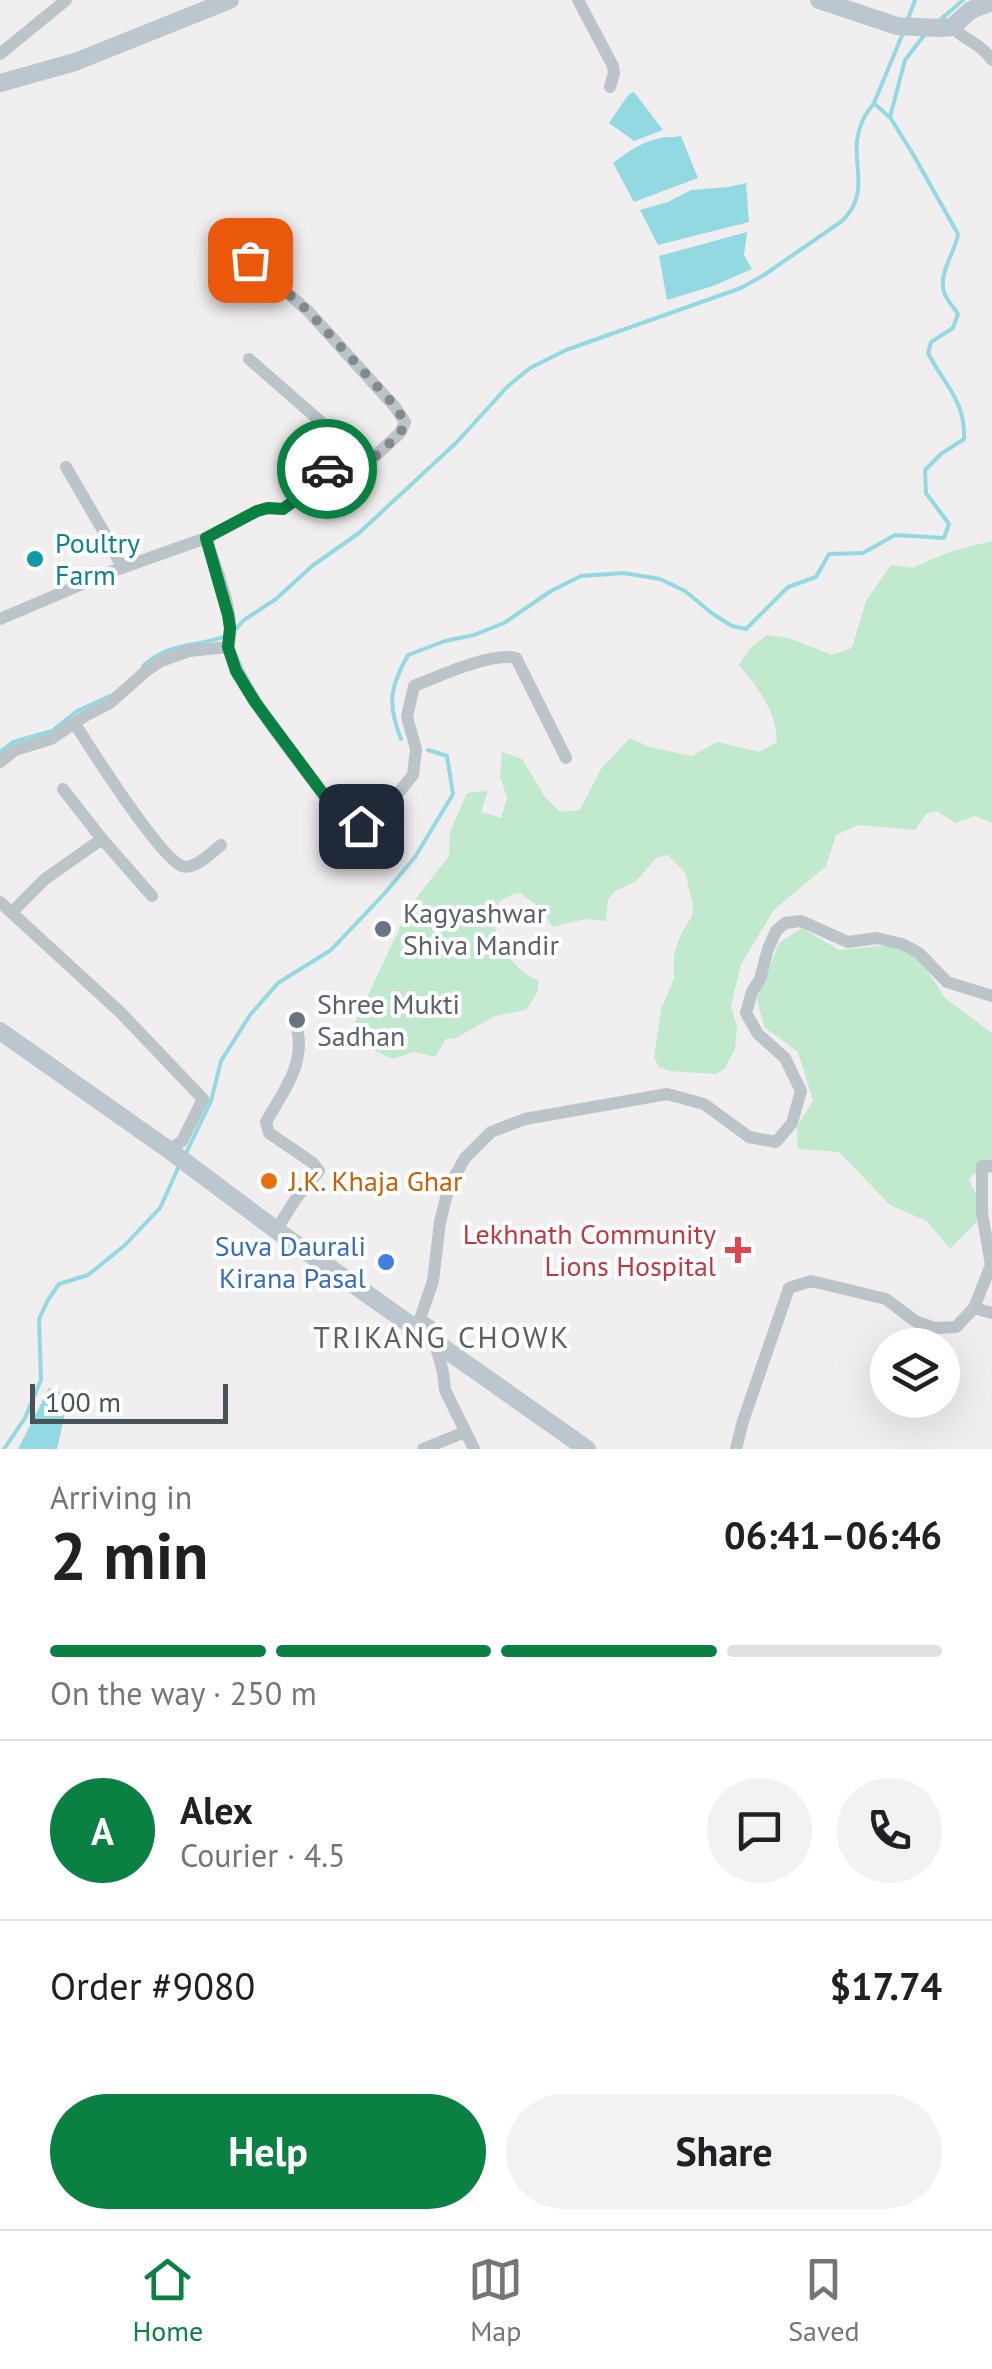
<!DOCTYPE html>
<meta charset="utf-8">
<style>
:root{--surface:#fff;--page:#f2f2f2;--text:#202124;--muted:#757577;--line:#e0e0e0;--accent:#0b8043}
body{margin:0;font-family:"PT Sans",sans-serif;background:var(--page);color:var(--text);height:100vh;display:flex;flex-direction:column;font-size:38px;white-space:nowrap}
*{box-sizing:border-box;margin:0}
p{font-size:32px;color:var(--muted)}
.icon{flex:none;width:55px;height:55px;fill:none;stroke:currentColor;stroke-width:2;stroke-linecap:round;stroke-linejoin:round}
.map{position:relative;height:1449px;overflow:hidden}
.details{display:flex;flex-direction:column;background:var(--surface);flex:1}
.details>*{flex:none}
.buttons{position:absolute;left:870px;top:1328px;display:grid;gap:20px}
.buttons a{display:grid;place-items:center;width:90px;height:90px;border-radius:50%;background:var(--surface);box-shadow:0 10px 40px #0002;font-size:50px}
.scale{position:absolute;left:30px;bottom:25px;width:198px;box-sizing:border-box;padding-left:10px;border:5px solid #485359;border-top:0;font-size:28px;line-height:35px;white-space:nowrap;color:#485359;-webkit-text-stroke:8px #fff;paint-order:stroke}
.pin{position:absolute;display:grid;place-items:center;width:85px;height:85px;color:#fff;margin:-42px;border-radius:20px;box-shadow:0 5px 15px #0006}
.courier{position:absolute;display:grid;place-items:center;width:100px;height:100px;margin:-50px;border:8px solid #0b8043;border-radius:50%;background:#fff;color:#222;box-shadow:0 2px 12px #0007}
.head em{font-style:normal;font-weight:600}
.head div{display:flex;flex-direction:column-reverse}
.head{display:flex;align-items:center;justify-content:space-between;height:170px;padding:0 50px}
h1{font-size:65px;font-weight:600;line-height:75px}
.bar{display:grid;grid-template-columns:repeat(4,1fr);gap:15px 10px;align-content:center;height:120px;padding:0 50px}
.bar i{height:12px;border-radius:8px;background:var(--line)}
.bar .current{background:var(--accent)}
.bar p{grid-column:span 4}
.line{display:flex;align-items:center;gap:25px;padding:0 50px;border-top:2px solid var(--line)}
.line div{flex:1}
.round{display:grid;place-items:center;flex:none;width:105px;height:105px;border-radius:52px;background:var(--page)}
.button{display:flex;gap:20px;margin-top:auto;padding:20px 50px}
.button a{flex:1;height:115px;border-radius:60px;background:var(--accent);color:#fff;font-size:40px;font-weight:600;line-height:115px;text-align:center}
.button a+a{background:var(--page);color:var(--text)}
.tab-bar{display:flex;justify-content:space-around;align-items:center;height:140px;border-top:2px solid var(--line);background:var(--surface);font-size:28px;color:var(--muted)}
.tab-bar a{display:grid;justify-items:center;gap:5px}
.tab-bar .current{color:var(--accent)}
.map>svg:first-child{display:block}
.green{fill:#c1e9cd}
.water{fill:#93d9e2}
.lines{fill:none;stroke-linecap:round;stroke-linejoin:round}
.stream{stroke:#93d9e2;stroke-width:4}
.street{stroke:#bbc4c9;stroke-width:12}
.secondary{stroke:#bcc6ce;stroke-width:18}
.done{stroke:#83898d;stroke-width:10;stroke-dasharray:0 18}
.route{stroke:#0b8043;stroke-width:12}
.culture-dot{fill:#0f9aa8;stroke:#fff;stroke-width:4}
.worship-dot{fill:#6b7280;stroke:#fff;stroke-width:4}
.food-dot{fill:#e8710a;stroke:#fff;stroke-width:4}
.health-dot{fill:#e0444e;stroke:#fff;stroke-width:4}
.shop-dot{fill:#3f7fe0;stroke:#fff;stroke-width:4}
.labels{text-anchor:middle;stroke-width:8;stroke-linejoin:round;paint-order:stroke}
.culture-label{font-size:28px;fill:#0d838f;stroke:#fff;text-anchor:start}
.worship-label{font-size:28px;fill:#5b616d;stroke:#fff;text-anchor:start}
.food-label{font-size:28px;fill:#c56008;stroke:#fff;text-anchor:start}
.health-label{font-size:28px;fill:#be3a42;stroke:#fff;text-anchor:end}
.shop-label{font-size:28px;fill:#366cbe;stroke:#fff;text-anchor:end}
.neighbourhood-label{font-size:30px;letter-spacing:2.5px;fill:#5b5f62;stroke:#fff}
</style>
<div class="map">
<svg width="992" height="1449" viewBox="0 0 992 1449">
<rect width="100%" height="100%" fill="#f0eeee"/>
<path class="green" d="M 992,541 L 992,823 L 975,816 L 955,823 L 937,811 L 926,814 L 915,830 L 859,825 L 836,835 L 826,866 L 774,910 L 741,964 L 731,1006 L 737,1027 L 735,1049 L 725,1068 L 716,1074 L 670,1071 L 659,1067 L 654,1057 L 661,1010 L 674,979 L 674,955 L 681,934 L 692,916 L 693,905 L 685,872 L 668,855 L 657,857 L 636,881 L 615,891 L 608,899 L 606,921 L 585,919 L 553,927 L 540,907 L 520,893 C 467,900 507,971 538,980 L 538,991 L 526,1010 L 495,1016 L 456,1038 L 446,1039 L 435,1057 L 414,1052 L 393,1059 L 365,1046 L 354,1025 L 410,906 L 449,856 L 450,832 L 467,793 L 488,791 L 481,812 L 501,818 L 507,798 L 500,776 L 502,752 L 522,759 L 545,797 L 560,812 L 580,810 L 601,769 L 630,738 L 650,747 L 692,756 L 717,742 L 759,752 L 777,742 C 776,711 759,689 739,665 L 750,648 L 767,635 L 788,638 L 832,655 L 852,648 L 866,601 L 891,565 L 912,568 L 952,551 Z
M 802,928 L 839,950 L 891,945 L 921,961 L 945,998 L 992,1033 L 992,1173 L 974,1174 L 969,1180 L 985,1213 L 950,1249 L 927,1221 L 890,1205 L 839,1152 L 798,1149 L 797,1127 L 813,1100 L 798,1052 L 764,1027 L 757,999 L 779,943 Z"/>
<path class="water" d="M 634,92 L 663,130 L 634,141 L 609,123 L 629,94 Z
M 681,136 L 698,178 L 634,202 L 613,163 C 627,153 639,143 657,139 C 665,136 672,138 681,136 Z
M 746,183 L 749,222 L 658,245 L 640,210 L 668,202 L 691,190 L 728,187 Z
M 747,232 L 744,255 L 752,269 L 713,286 L 667,300 L 659,256 Z
M 49,1388 L 69,1395 L 57,1449 L 18,1449 Z"/>
<g class="lines">
<path class="stream" d="M 908,19 L 915,0
M 940,20 L 963,0
M 888,116 L 874,103 L 903,33
M 234,631 L 244,620 L 276,599 L 312,566 L 359,533 L 457,442 L 507,387 L 530,368 L 566,350 L 741,288 L 764,275 L 842,221 C 874,190 847,159 861,125 C 863,117 869,110 874,103
M 143,666 C 171,641 194,648 226,636
M 401,739 C 387,704 390,687 408,655 L 445,641 L 474,635 L 504,623 L 551,591 L 581,576 L 623,573 L 660,579 L 685,591 L 713,614 L 732,626 L 746,629 L 788,587 L 816,577 L 829,554 L 863,553 L 895,535 L 944,538 L 949,524 L 926,493 L 925,470 L 941,454 L 964,439 C 966,402 944,384 928,353 L 931,342 L 953,328 L 958,314 C 954,308 946,299 944,292 C 938,273 955,253 958,234 L 914,156 L 890,117 L 905,60 L 926,33
M 0,752 L 13,742 L 52,731 L 77,711 L 110,696
M 186,1153 L 211,1101 L 221,1061 L 250,1015 L 278,983 L 331,950 L 384,894 L 415,857 L 453,794 L 447,756 L 428,750
M 4,1449 L 25,1418 L 41,1380 L 39,1319 L 48,1300 L 59,1284 L 88,1275 L 125,1245 L 160,1208 L 179,1166"/>
<path class="street" d="M 578,0 L 613,66 L 614,73 L 610,87
M 952,27 C 968,43 978,41 992,60
M 0,54 L 66,0
M 249,359 L 321,422 L 342,446 L 360,459 L 371,460 L 400,433 L 405,422 L 395,407 L 308,311 L 250,260
M 66,467 L 108,539 L 122,568
M 206,538 C 215,567 238,618 228,647 C 251,709 305,768 344,822 L 352,828 L 361,826 L 399,792 L 413,775 L 416,749 L 407,717 L 414,686 C 439,676 492,652 516,658 L 566,758
M 0,619 L 113,571 L 206,538 L 257,511 L 267,508 L 283,509 C 304,493 333,472 342,446
M 75,724 C 91,749 160,858 182,866 C 194,871 212,852 221,845
M 0,762 L 15,750 L 51,739 L 85,716 L 110,703 L 146,671 L 161,661 L 189,651 L 228,647
M 63,789 L 102,839 L 152,896
M 0,902 L 121,1013 L 203,1099 L 182,1141 L 169,1150
M 12,912 L 45,879 L 102,839
M 276,1230 L 297,1197 L 319,1171 L 313,1163 L 269,1133 L 266,1122 C 282,1093 306,1064 297,1029
M 974,1308 L 992,1313
M 423,1449 L 465,1432
M 474,1449 L 445,1390 L 443,1372 L 430,1326 L 420,1319 L 433,1281 L 440,1222 L 449,1186 L 465,1158 L 491,1132 L 525,1119 L 667,1094 L 704,1104 L 749,1137 L 776,1142 L 792,1123 L 801,1091 L 785,1058 L 758,1034 L 746,1013 L 752,992 L 760,979 L 768,949 L 776,931 L 785,923 L 801,921 L 848,942 L 877,938 L 902,944 L 919,953 L 947,982 L 992,996
M 736,1449 L 743,1421 L 789,1288 L 811,1281 L 857,1292 L 886,1299 L 915,1321 L 934,1328 L 956,1327 L 974,1308 L 991,1265 L 982,1213 L 982,1166 L 992,1166"/>
<path class="secondary" d="M 819,0 L 897,26 L 939,28 L 952,27 L 971,10 L 992,2
M 0,83 L 75,62 L 230,0
M 0,1031 L 169,1150 L 276,1230 L 587,1449"/>
</g>
<g class="lines">
<path class="done" d="M 250,260 L 308,311 L 395,406 L 405,422 L 400,434 L 371,460 L 360,459 L 342,446 L 338,458 L 327,469"/>
<path class="route" d="M 327,469 L 302,495 L 283,509 L 268,508 L 257,511 L 206,538 L 228,615 L 230,628 L 228,647 L 236,671 L 255,702 L 344,822 L 352,828 L 361,826"/>
</g>
<circle class="culture-dot" cx="35" cy="559" r="10"/>
<g class="worship-dot">
<circle cx="383" cy="929" r="10"/>
<circle cx="297" cy="1020" r="10"/>
</g>
<circle class="food-dot" cx="269" cy="1181" r="10"/>
<path class="health-dot" d="M733 1235h10v10h10v10h-10v10h-10v-10h-10v-10h10z"/>
<circle class="shop-dot" cx="386" cy="1262" r="10"/>
<g class="labels">
<g class="culture-label">
<text x="55" y="553">Poultry<tspan x="55" dy="32">Farm</tspan></text>
</g>
<g class="worship-label">
<text x="403" y="923">Kagyashwar<tspan x="403" dy="32">Shiva Mandir</tspan></text>
<text x="317" y="1014">Shree Mukti<tspan x="317" dy="32">Sadhan</tspan></text>
</g>
<g class="food-label">
<text x="289" y="1191">J.K. Khaja Ghar</text>
</g>
<g class="health-label">
<text x="716" y="1244">Lekhnath Community<tspan x="716" dy="32">Lions Hospital</tspan></text>
</g>
<g class="shop-label">
<text x="366" y="1256">Suva Daurali<tspan x="366" dy="32">Kirana Pasal</tspan></text>
</g>
<g class="neighbourhood-label">
<text x="442" y="1348">TRIKANG CHOWK</text>
</g>
</g>
</svg>
<div class="buttons">
<a><svg class="icon" aria-label="layers" viewBox="0 0 24 24"><path d="M12 4l9 5-9 5-9-5zM3 14l9 5 9-5"/></svg></a>
</div>
<div class="scale">100 m</div>
<div class="pin" style="left:250px;top:260px;background:#ea580c"><svg class="icon" aria-label="bag" viewBox="0 0 24 24"><path d="M5 8h14l-1 12H6zM9 8a3 3 0 0 1 6 0"/></svg></div>
<div class="pin" style="left:361px;top:826px;background:#1f2937"><svg class="icon" aria-label="home" viewBox="0 0 24 24"><path d="M3 11l9-7 9 7M6 9v11h12V9"/></svg></div>
<div class="courier" style="left:327px;top:469px"><svg class="icon" aria-label="car" viewBox="0 0 24 24"><path d="M5 17H2v-5l4-1 3-4h7l3 4 3 1v5h-3M9 17h6M6 11h13"/><circle cx="7" cy="17" r="2"/><circle cx="17" cy="17" r="2"/></svg></div>
</div>
<section class="details">
<div class="head"><div><h1>2 min</h1><p>Arriving in</p></div><em>06:41–06:46</em></div>
<div class="bar"><i class="current"></i><i class="current"></i><i class="current"></i><i></i><p>On the way · 250 m</p></div>
<div class="line" style="height:180px"><b class="round" style="background:var(--accent);color:#fff">A</b><div><b>Alex</b><p>Courier · 4.5</p></div><a class="round"><svg class="icon" aria-label="chat" viewBox="0 0 24 24"><path d="M4 5h16v11H9l-5 4z"/></svg></a><a class="round"><svg class="icon" aria-label="phone" viewBox="0 0 24 24"><path d="M5 4h4l2 5-3 2q2 4 5 5l2-3 5 2v4C11 20 4 13 5 4z"/></svg></a></div>
<div class="line" style="height:130px"><div>Order #9080</div><b>$17.74</b></div>
<div class="button"><a>Help</a><a>Share</a></div>
</section>
<nav class="tab-bar">
<a class="current"><svg class="icon" aria-label="home" viewBox="0 0 24 24"><path d="M3 11l9-7 9 7M6 9v11h12V9"/></svg>Home</a>
<a><svg class="icon" aria-label="map" viewBox="0 0 24 24"><path d="M3 6l6-2 6 2 6-2v14l-6 2-6-2-6 2zM9 4v14M15 6v14"/></svg>Map</a>
<a><svg class="icon" aria-label="saved" viewBox="0 0 24 24"><path d="M7 4h10v16l-5-4-5 4z"/></svg>Saved</a>
</nav>
